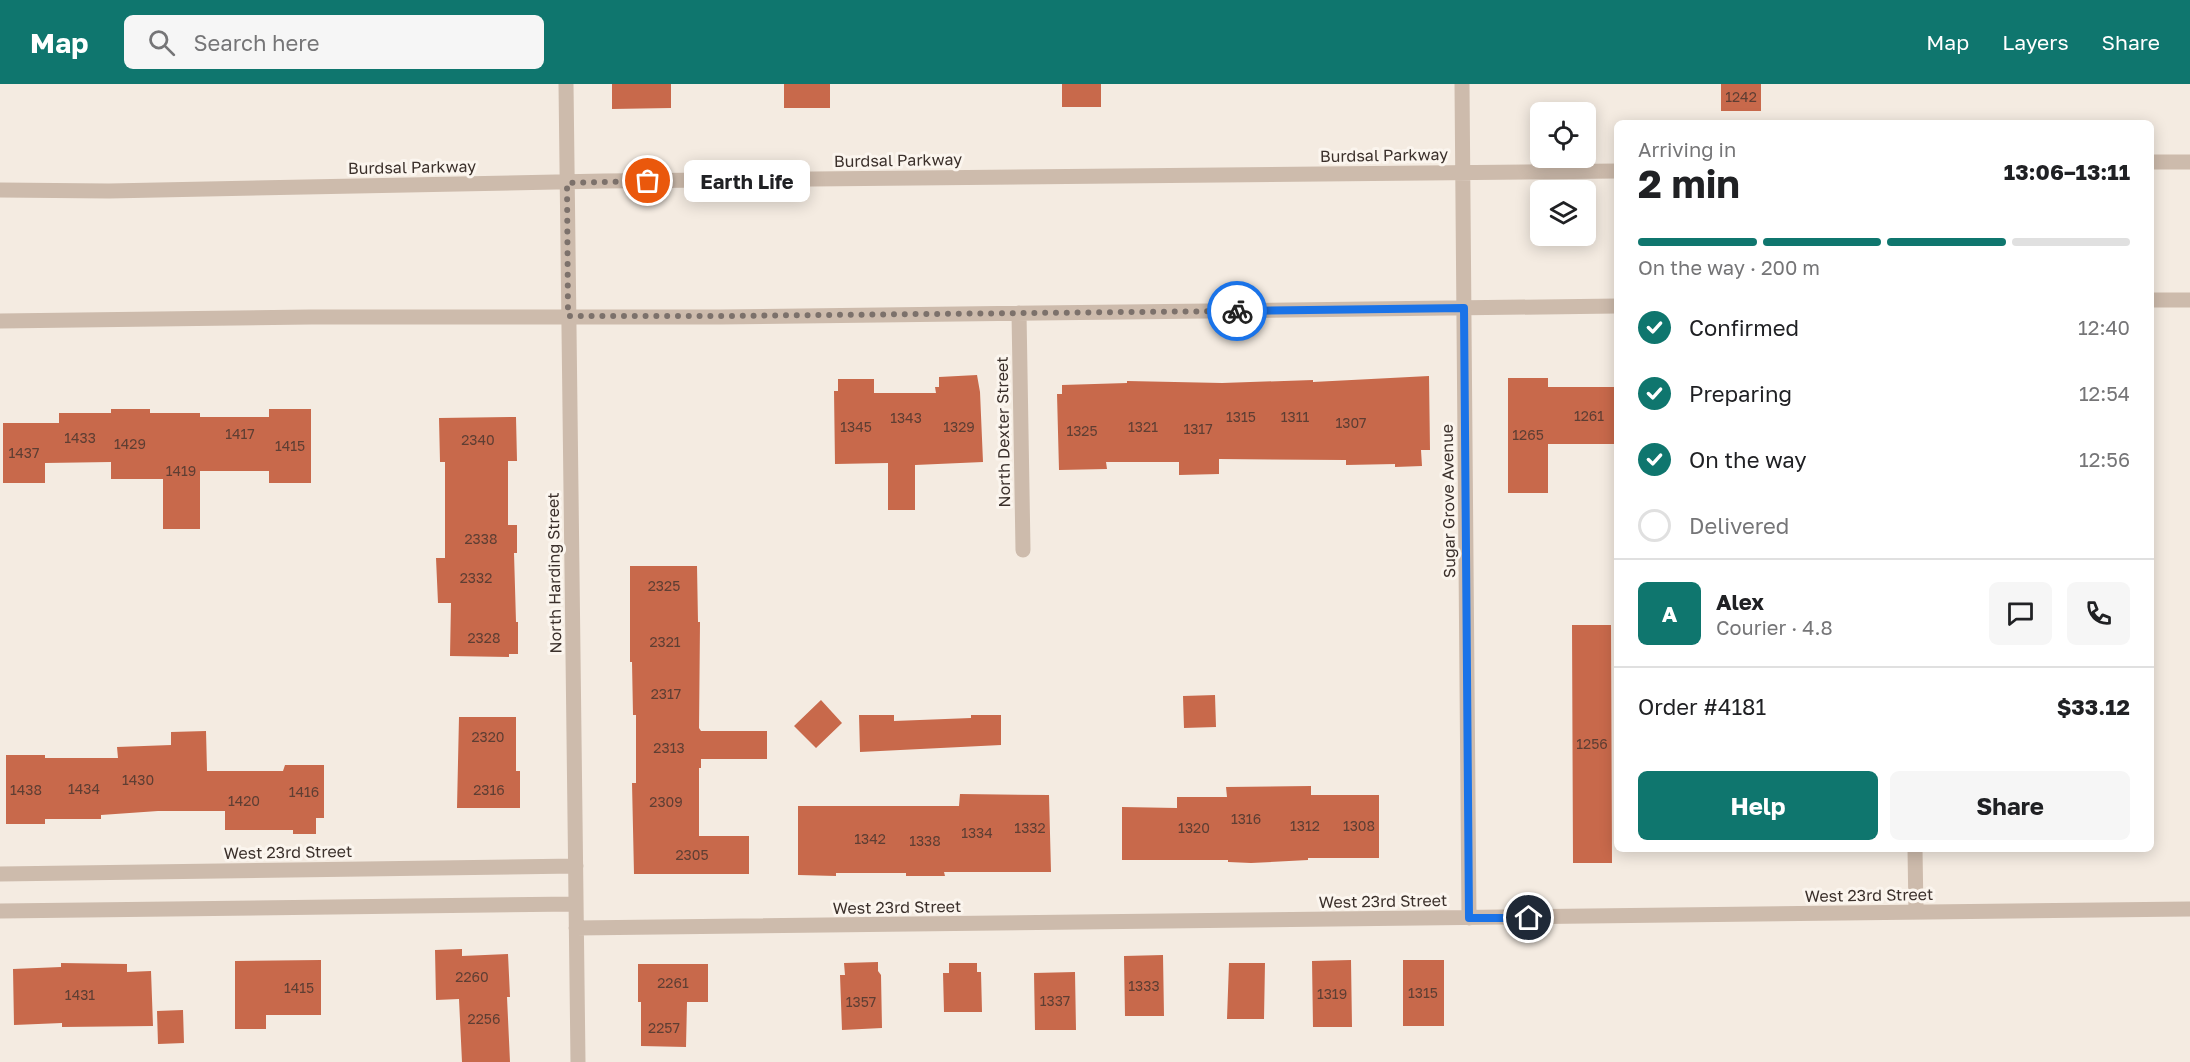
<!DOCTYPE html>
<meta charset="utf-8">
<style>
:root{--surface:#fff;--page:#f6f6f6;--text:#202124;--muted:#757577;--line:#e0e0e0;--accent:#0f766e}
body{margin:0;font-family:"Golos Text",sans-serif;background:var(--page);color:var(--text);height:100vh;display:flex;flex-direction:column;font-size:22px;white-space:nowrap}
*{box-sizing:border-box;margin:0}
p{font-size:20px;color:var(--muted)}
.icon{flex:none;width:33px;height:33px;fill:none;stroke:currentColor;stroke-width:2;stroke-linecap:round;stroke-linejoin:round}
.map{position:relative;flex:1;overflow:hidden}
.details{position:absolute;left:1614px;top:36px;width:540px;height:732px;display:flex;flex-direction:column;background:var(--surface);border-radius:9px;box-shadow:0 3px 15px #0003}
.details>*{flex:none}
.tools{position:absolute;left:1530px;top:18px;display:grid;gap:12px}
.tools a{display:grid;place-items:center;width:66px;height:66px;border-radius:9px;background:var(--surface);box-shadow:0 3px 15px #0003;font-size:30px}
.pin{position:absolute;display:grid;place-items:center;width:51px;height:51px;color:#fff;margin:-26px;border:3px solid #fff;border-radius:50%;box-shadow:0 2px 6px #0007}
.courier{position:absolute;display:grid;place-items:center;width:60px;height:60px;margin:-30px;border:4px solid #1a73e8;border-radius:50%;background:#fff;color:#222;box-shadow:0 2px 8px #0007}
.bubble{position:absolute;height:42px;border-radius:9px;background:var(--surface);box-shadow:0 3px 15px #0003;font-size:20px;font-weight:700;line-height:42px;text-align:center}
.overview em{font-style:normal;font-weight:700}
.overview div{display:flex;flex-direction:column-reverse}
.overview{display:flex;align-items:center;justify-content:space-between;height:102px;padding:0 24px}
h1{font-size:39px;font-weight:700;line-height:45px}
.bar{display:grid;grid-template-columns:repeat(4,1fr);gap:9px 6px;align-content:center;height:72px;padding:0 24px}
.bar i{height:8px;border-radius:4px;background:var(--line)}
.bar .selected{background:var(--accent)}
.bar p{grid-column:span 4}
.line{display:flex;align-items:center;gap:15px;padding:0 24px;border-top:2px solid var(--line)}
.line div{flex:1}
.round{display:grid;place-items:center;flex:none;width:63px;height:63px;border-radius:9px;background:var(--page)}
ol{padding:0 24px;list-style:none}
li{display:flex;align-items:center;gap:18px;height:66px}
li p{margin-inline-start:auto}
li .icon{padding:6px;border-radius:50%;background:var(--accent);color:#fff;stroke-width:4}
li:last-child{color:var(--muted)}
li i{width:33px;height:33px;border:3px solid var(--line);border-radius:50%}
.action{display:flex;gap:12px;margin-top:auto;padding:12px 24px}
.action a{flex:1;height:69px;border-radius:9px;background:var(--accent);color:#fff;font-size:24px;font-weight:700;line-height:69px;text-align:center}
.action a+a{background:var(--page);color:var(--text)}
header{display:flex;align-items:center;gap:36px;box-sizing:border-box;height:84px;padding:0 30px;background:var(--accent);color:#fff}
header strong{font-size:28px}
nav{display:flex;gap:33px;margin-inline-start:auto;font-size:21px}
.search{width:420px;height:54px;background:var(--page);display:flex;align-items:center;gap:15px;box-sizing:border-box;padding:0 21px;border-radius:9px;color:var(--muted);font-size:22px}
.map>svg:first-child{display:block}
.building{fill:#c8694b}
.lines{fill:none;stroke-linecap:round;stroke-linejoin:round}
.minor{stroke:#cdbbac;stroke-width:15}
.done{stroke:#7c716b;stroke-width:6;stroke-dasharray:0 10.8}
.route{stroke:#1a73e8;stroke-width:8}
.labels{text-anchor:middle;stroke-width:6;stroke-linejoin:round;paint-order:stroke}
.number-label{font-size:14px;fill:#5e3e33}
.street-label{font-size:16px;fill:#3b302b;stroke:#fbf5ee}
</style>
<header>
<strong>Map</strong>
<div class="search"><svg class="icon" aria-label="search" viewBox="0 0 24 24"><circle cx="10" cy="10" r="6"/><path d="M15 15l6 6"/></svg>Search here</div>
<nav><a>Map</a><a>Layers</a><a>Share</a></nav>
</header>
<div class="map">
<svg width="2190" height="978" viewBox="0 0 2190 978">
<rect width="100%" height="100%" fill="#f4ebe1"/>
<path class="building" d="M 612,0 L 671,0 L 671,24 L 612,25 Z
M 784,0 L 830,0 L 830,24 L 784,24 Z
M 1062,0 L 1101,0 L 1101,23 L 1062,23 Z
M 1721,0 L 1761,0 L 1761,27 L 1721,27 Z
M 977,291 L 980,308 L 983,378 L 915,381 L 915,426 L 888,426 L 888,379 L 835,380 L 834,307 L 838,307 L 838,295 L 874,295 L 874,309 L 936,309 L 935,303 L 939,303 L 939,293 Z
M 1429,292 L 1430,366 L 1421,366 L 1422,382 L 1395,383 L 1395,380 L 1346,381 L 1346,376 L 1219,375 L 1219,390 L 1179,391 L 1179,378 L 1106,378 L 1107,385 L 1059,386 L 1057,310 L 1062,310 L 1062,301 L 1127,299 L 1127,297 L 1222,299 L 1313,296 L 1313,298 Z
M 1508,294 L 1548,294 L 1548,303 L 1617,303 L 1617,360 L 1548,360 L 1548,409 L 1508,409 Z
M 111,325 L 150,325 L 150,329 L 200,329 L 200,333 L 269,333 L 269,325 L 311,325 L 311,399 L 269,399 L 269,387 L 200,387 L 200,445 L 163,445 L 163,395 L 111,395 L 111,378 L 45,379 L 45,399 L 3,399 L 3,339 L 59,339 L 59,329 L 111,329 Z
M 516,333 L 517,377 L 508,377 L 508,441 L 517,441 L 517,469 L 514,469 L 516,538 L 518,538 L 518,570 L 509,570 L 509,573 L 450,572 L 451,519 L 438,519 L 436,474 L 445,474 L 445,378 L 440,378 L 439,334 Z
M 630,482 L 697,482 L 698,538 L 700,538 L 699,644 L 701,647 L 767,647 L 767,675 L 701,675 L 701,684 L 699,684 L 699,752 L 749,752 L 749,790 L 634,790 L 632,699 L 636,699 L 636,631 L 633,631 L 632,578 L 630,578 Z
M 1572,541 L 1611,541 L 1612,779 L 1573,779 Z
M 1215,611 L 1216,643 L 1184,644 L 1183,612 Z
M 821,616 L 842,639 L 816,664 L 794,642 Z
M 859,631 L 894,631 L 894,637 L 971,634 L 971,631 L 1001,631 L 1001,661 L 860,668 Z
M 459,633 L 516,633 L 516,687 L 520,687 L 520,724 L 457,724 Z
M 206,647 L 207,687 L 283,687 L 285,681 L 324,681 L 324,734 L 316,734 L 316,750 L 293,750 L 293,746 L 225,746 L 225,727 L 158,727 L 101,731 L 101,735 L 45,735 L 45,740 L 6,740 L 6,671 L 45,671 L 45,674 L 118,674 L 117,663 L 171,661 L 171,648 Z
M 1311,702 L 1311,711 L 1379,711 L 1379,774 L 1308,774 L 1308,776 L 1251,779 L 1228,778 L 1228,776 L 1122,776 L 1122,723 L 1177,724 L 1177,713 L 1227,713 L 1226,703 Z
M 960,710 L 1049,711 L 1051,788 L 944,788 L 945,792 L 906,792 L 906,789 L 836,789 L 836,792 L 798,791 L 798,722 L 959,722 Z
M 462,865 L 462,872 L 508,870 L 510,913 L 507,913 L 510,978 L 462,978 L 459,915 L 436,916 L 435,866 Z
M 1163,871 L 1164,932 L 1125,932 L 1124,872 Z
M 321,876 L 321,931 L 266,931 L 266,945 L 235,945 L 235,877 Z
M 1351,876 L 1352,943 L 1313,943 L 1312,877 Z
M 1403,876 L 1444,876 L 1444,942 L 1403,942 Z
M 878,878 L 878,887 L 881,891 L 882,944 L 842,946 L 840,891 L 845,891 L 844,879 Z
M 61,879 L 127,880 L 127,888 L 151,887 L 153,942 L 62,943 L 62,939 L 14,941 L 13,885 L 61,883 Z
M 949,879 L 977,879 L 977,888 L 981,888 L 982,928 L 944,928 L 943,889 L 949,889 Z
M 1229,879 L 1265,879 L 1264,935 L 1227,935 Z
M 638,880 L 708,880 L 708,918 L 687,918 L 686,963 L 641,962 L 641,918 L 638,918 Z
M 1075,888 L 1076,946 L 1035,946 L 1034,889 Z
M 183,926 L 184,959 L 158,960 L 157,927 Z"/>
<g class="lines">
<path class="minor" d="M 566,0 L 578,978
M 1462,0 L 1469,834
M 2151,78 L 2190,78
M 0,106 L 109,107 L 604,97 L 1617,87
M 2151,216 L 2190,216
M 1019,229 L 1023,466
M 0,237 L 311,233 L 720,233 L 1617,222
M 1915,765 L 1916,828
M 0,790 L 576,782
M 0,827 L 576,820
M 576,844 L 2190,825"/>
</g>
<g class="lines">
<path class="done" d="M 648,97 L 567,99 L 568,232 L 720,232 L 1237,227"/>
<path class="route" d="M 1237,227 L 1464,224 L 1469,834 L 1529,834"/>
</g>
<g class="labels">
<g class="number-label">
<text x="1741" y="18">1242</text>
<text x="1589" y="337">1261</text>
<text x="1241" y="338">1315</text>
<text x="1295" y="338">1311</text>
<text x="906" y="339">1343</text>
<text x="1351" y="344">1307</text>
<text x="856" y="348">1345</text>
<text x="959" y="348">1329</text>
<text x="1143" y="348">1321</text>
<text x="1198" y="350">1317</text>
<text x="1082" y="352">1325</text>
<text x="240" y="355">1417</text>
<text x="1528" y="356">1265</text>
<text x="80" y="359">1433</text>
<text x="478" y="361">2340</text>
<text x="130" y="365">1429</text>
<text x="290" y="367">1415</text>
<text x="24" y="374">1437</text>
<text x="181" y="392">1419</text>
<text x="481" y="460">2338</text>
<text x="476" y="499">2332</text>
<text x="664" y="507">2325</text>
<text x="484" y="559">2328</text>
<text x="665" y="563">2321</text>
<text x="666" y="615">2317</text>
<text x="488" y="658">2320</text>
<text x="1592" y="665">1256</text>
<text x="669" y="669">2313</text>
<text x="138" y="701">1430</text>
<text x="84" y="710">1434</text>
<text x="26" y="711">1438</text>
<text x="489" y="711">2316</text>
<text x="304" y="713">1416</text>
<text x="244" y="722">1420</text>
<text x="666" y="723">2309</text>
<text x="1246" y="740">1316</text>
<text x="1305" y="747">1312</text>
<text x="1359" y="747">1308</text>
<text x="1030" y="749">1332</text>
<text x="1194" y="749">1320</text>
<text x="977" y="754">1334</text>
<text x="870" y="760">1342</text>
<text x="925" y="762">1338</text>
<text x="692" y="776">2305</text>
<text x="472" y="898">2260</text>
<text x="673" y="904">2261</text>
<text x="1144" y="907">1333</text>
<text x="299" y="909">1415</text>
<text x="1423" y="914">1315</text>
<text x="1332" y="915">1319</text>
<text x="80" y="916">1431</text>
<text x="1055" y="922">1337</text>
<text x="861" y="923">1357</text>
<text x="484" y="940">2256</text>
<text x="664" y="949">2257</text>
</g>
<g class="street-label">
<text transform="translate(1384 71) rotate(-1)" y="6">Burdsal Parkway</text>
<text transform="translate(898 76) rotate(-1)" y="6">Burdsal Parkway</text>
<text transform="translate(412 83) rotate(-1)" y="6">Burdsal Parkway</text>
<text transform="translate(1003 348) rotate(-91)" y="6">North Dexter Street</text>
<text transform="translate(1448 417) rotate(-91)" y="6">Sugar Grove Avenue</text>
<text transform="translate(554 489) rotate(-91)" y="6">North Harding Street</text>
<text transform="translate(288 768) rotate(-1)" y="6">West 23rd Street</text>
<text transform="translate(1869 811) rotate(-1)" y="6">West 23rd Street</text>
<text transform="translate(1383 817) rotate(-1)" y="6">West 23rd Street</text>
<text transform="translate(897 823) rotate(-1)" y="6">West 23rd Street</text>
</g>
</g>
</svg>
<div class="tools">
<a><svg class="icon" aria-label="locate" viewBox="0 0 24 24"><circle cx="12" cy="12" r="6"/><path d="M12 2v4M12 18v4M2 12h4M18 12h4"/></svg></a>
<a><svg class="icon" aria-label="layers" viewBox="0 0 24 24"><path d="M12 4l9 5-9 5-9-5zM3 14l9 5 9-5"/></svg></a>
</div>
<div class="pin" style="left:648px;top:97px;background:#ea580c"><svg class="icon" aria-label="bag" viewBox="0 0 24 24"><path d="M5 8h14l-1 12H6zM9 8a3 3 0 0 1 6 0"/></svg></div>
<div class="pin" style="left:1529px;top:834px;background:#1f2937"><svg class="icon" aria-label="home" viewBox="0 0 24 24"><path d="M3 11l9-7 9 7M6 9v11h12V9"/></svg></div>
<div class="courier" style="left:1237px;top:227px"><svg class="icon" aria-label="bike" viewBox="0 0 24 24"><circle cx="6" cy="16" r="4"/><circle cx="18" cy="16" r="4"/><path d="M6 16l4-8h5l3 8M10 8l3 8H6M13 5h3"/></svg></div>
<div class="bubble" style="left:684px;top:76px;width:126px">Earth Life</div>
<section class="details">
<div class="overview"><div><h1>2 min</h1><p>Arriving in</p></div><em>13:06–13:11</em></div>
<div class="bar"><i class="selected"></i><i class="selected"></i><i class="selected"></i><i></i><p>On the way · 200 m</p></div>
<ol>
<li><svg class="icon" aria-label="check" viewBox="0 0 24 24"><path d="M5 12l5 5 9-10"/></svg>Confirmed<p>12:40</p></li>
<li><svg class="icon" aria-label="check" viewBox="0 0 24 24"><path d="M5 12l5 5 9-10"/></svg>Preparing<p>12:54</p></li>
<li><svg class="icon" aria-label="check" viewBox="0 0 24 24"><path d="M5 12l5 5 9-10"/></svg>On the way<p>12:56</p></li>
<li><i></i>Delivered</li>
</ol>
<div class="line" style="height:108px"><b class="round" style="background:var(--accent);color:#fff">A</b><div><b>Alex</b><p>Courier · 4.8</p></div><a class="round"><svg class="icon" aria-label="chat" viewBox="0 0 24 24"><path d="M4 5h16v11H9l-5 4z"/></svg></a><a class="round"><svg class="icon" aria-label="phone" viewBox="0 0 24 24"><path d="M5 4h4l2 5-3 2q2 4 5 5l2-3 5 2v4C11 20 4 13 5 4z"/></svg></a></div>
<div class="line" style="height:78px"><div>Order #4181</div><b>$33.12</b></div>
<div class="action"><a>Help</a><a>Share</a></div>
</section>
</div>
